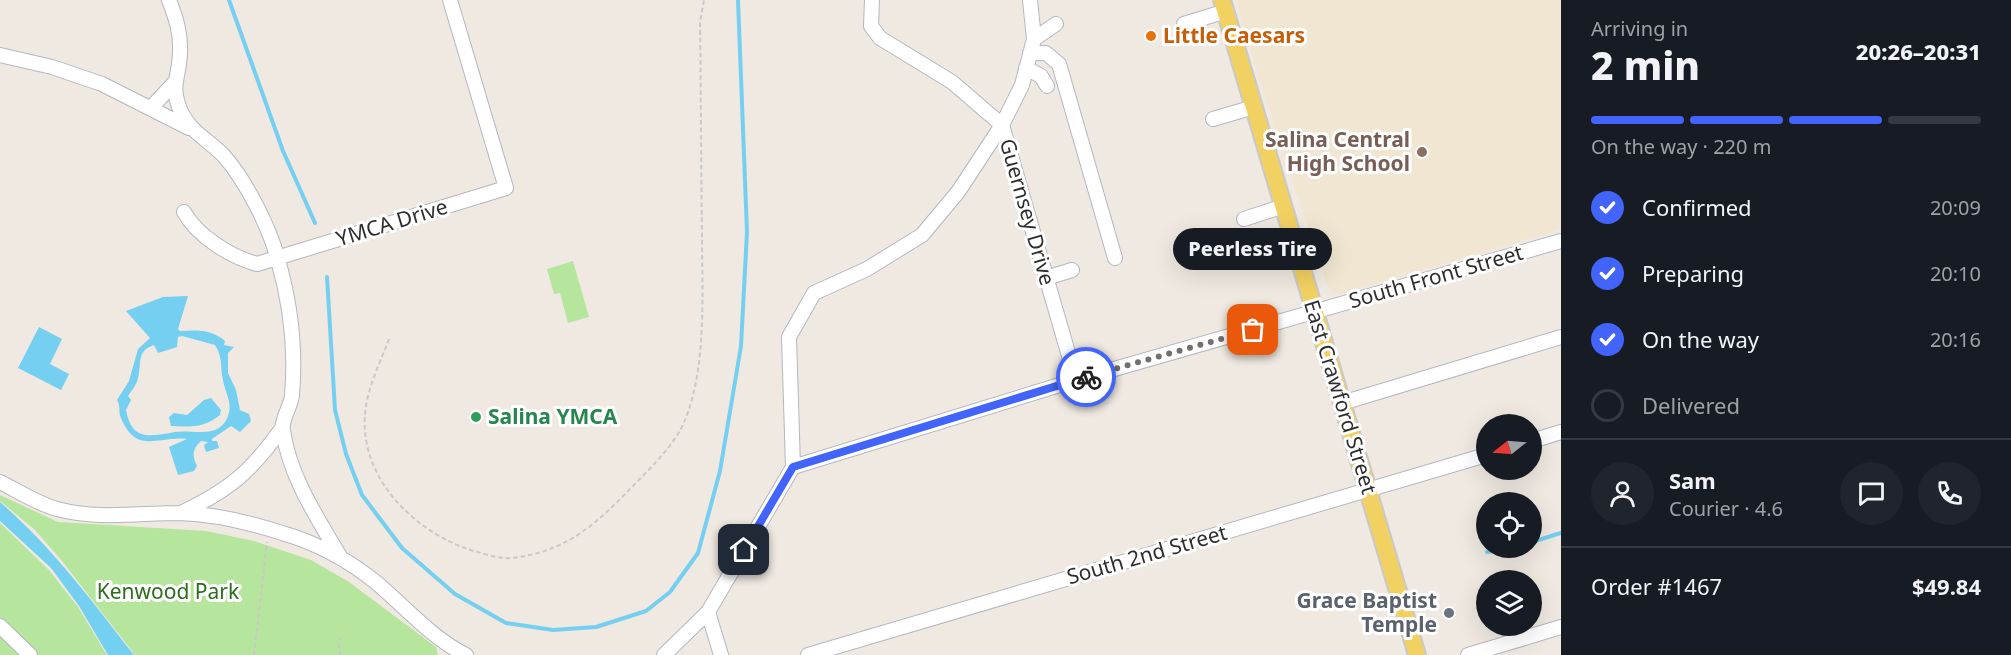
<!DOCTYPE html>
<meta charset="utf-8">
<style>
:root{--surface:#171b24;--page:#20242c;--text:#f1f3f6;--muted:#9ea1a6;--line:#363941;--accent:#4264fb}
body{margin:0;font-family:"Noto Sans",sans-serif;background:var(--page);color:var(--text);height:100vh;display:flex;flex-direction:column;font-size:22px;white-space:nowrap}
*{box-sizing:border-box;margin:0}
p{font-size:20px;color:var(--muted)}
.icon{flex:none;width:33px;height:33px;fill:none;stroke:currentColor;stroke-width:2;stroke-linecap:round;stroke-linejoin:round}
.map{position:relative;flex:1;overflow:hidden}
.drawer{display:flex;flex-direction:column;background:var(--surface);width:450px}
.drawer>*{flex:none}
.needle{width:39px;rotate:253deg}
.fabs{position:absolute;left:1476px;top:414px;display:grid;gap:12px}
.fabs a{display:grid;place-items:center;width:66px;height:66px;border-radius:50%;background:var(--surface);box-shadow:0 6px 24px #0002;font-size:30px}
.pin{position:absolute;display:grid;place-items:center;width:51px;height:51px;color:#fff;margin:-26px;border-radius:12px;box-shadow:0 3px 9px #0006}
.courier{position:absolute;display:grid;place-items:center;width:60px;height:60px;margin:-30px;border:4px solid #4264fb;border-radius:50%;background:#fff;color:#222;box-shadow:0 2px 8px #0007}
.bubble{position:absolute;height:42px;border-radius:21px;background:var(--surface);box-shadow:0 6px 24px #0002;font-size:20px;font-weight:800;line-height:42px;text-align:center}
.head em{font-style:normal;font-weight:800}
.head div{display:flex;flex-direction:column-reverse}
.head{display:flex;align-items:center;justify-content:space-between;height:102px;padding:0 30px}
h1{font-size:39px;font-weight:800;line-height:45px}
.bar{display:grid;grid-template-columns:repeat(4,1fr);gap:9px 6px;align-content:center;height:72px;padding:0 30px}
.bar i{height:8px;border-radius:4px;background:var(--line)}
.bar .current{background:var(--accent)}
.bar p{grid-column:span 4}
.line{display:flex;align-items:center;gap:15px;padding:0 30px;border-top:2px solid var(--line)}
.line div{flex:1}
.round{display:grid;place-items:center;flex:none;width:63px;height:63px;border-radius:32px;background:var(--page)}
ol{padding:0 30px;list-style:none}
li{display:flex;align-items:center;gap:18px;height:66px}
li p{margin-inline-start:auto}
li .icon{padding:6px;border-radius:50%;background:var(--accent);color:#fff;stroke-width:4}
li:last-child{color:var(--muted)}
li i{width:33px;height:33px;border:3px solid var(--line);border-radius:50%}
main{display:flex;flex:1;min-height:0}
.map>svg:first-child{display:block}
.education{fill:#f0e6d1}
.green{fill:#b6e59e}
.water{fill:#75cff0;fill-rule:evenodd}
.lines{fill:none;stroke-linecap:round;stroke-linejoin:round}
.stream{stroke:#75cff0;stroke-width:4}
.minor-casing{stroke:#b4b7c1;stroke-width:16}
.major-casing{stroke:#c9c9c9;stroke-width:20}
.path{stroke:#c9c9c9;stroke-width:2;stroke-dasharray:4.5 3;stroke-linecap:butt}
.minor{stroke:#fff;stroke-width:14}
.major{stroke:#f2d163;stroke-width:16}
.done{stroke:#726f6d;stroke-width:6;stroke-dasharray:0 10.8}
.route{stroke:#4264fb;stroke-width:8}
.food-dot{fill:#e8710a;stroke:#fff;stroke-width:2}
.education-dot{fill:#8d6e63;stroke:#fff;stroke-width:2}
.leisure-dot{fill:#2e9e5b;stroke:#fff;stroke-width:2}
.worship-dot{fill:#6b7280;stroke:#fff;stroke-width:2}
.labels{text-anchor:middle;stroke-width:6;stroke-linejoin:round;paint-order:stroke}
.food-label{font-size:21px;font-weight:bold;fill:#c56008;stroke:#fff;text-anchor:start}
.education-label{font-size:21px;font-weight:bold;fill:#785e54;stroke:#fff;text-anchor:end}
.street-label{font-size:21px;fill:#2e2e2e;stroke:#fff}
.leisure-label{font-size:21px;font-weight:bold;fill:#27864d;stroke:#fff;text-anchor:start}
.park-label{font-size:21px;fill:#2c6e1b;stroke:#fff}
.worship-label{font-size:21px;font-weight:bold;fill:#5b616d;stroke:#fff;text-anchor:end}
</style>
<main>
<div class="map">
<svg width="1561" height="655" viewBox="0 0 1561 655">
<rect width="100%" height="100%" fill="#efe9e1"/>
<path class="education" d="M 1236,0 L 1561,0 L 1561,229 L 1340,294 L 1332,292 L 1326,283 L 1258,74 Z"/>
<path class="green" d="M 573,261 L 589,317 L 568,323 L 560,293 L 554,294 L 547,269 Z
M 0,495 L 58,522 L 206,531 L 254,541 L 311,560 L 349,582 L 436,647 L 438,655 L 135,655 L 62,561 L 35,530 L 0,501 Z
M 0,523 L 49,570 L 78,607 L 107,655 L 0,655 Z"/>
<path class="water" d="M 188,296 L 178,329 L 180,331 C 197,330 211,329 225,341 L 224,345 L 234,347 L 228,353 L 228,373 L 236,390 L 240,410 L 249,414 L 251,421 L 240,432 L 231,426 L 212,439 L 212,441 L 217,441 L 219,448 L 206,452 L 204,445 L 208,442 L 201,441 C 192,449 192,456 197,466 L 194,471 L 178,475 L 169,447 L 187,439 C 159,435 137,456 121,418 C 118,412 121,406 117,400 L 129,381 L 138,349 L 150,338 L 126,311 L 163,297 ZM 182,336 L 215,345 C 223,357 220,367 223,380 C 225,393 233,402 228,416 C 219,440 193,429 175,432 C 150,436 132,442 126,410 L 131,400 L 128,396 C 132,390 137,384 138,378 C 142,363 136,351 154,345 L 158,353 L 177,347 L 178,337 Z
M 39,327 L 62,339 L 50,364 L 69,374 L 61,390 L 18,368 Z
M 211,398 L 221,410 L 220,415 C 204,428 191,427 171,426 L 169,417 L 174,413 L 187,415 L 204,400 Z
M 0,502 C 53,548 91,600 134,655 L 108,655 L 79,606 L 51,568 L 0,521 Z"/>
<g class="lines">
<path class="stream" d="M 229,0 L 283,151 L 315,223
M 327,277 L 335,410 L 346,454 L 362,495 L 402,548 L 455,594 L 506,623 L 553,630 L 596,627 L 646,611 L 670,592 L 698,553 L 720,471 L 741,346 L 747,232 L 738,0
M 1532,542 L 1561,533
M 1487,552 L 1512,548"/>
<g class="minor-casing">
<path id="minor" d="M 169,0 C 176,18 181,33 180,53 C 179,80 169,86 182,114 C 191,132 211,142 224,156 C 246,181 270,228 278,260 C 291,305 296,349 292,395 C 291,407 281,419 283,430 C 289,476 318,519 341,558
M 872,0 L 871,26 L 880,38 L 952,82 L 1002,125 L 1076,380
M 1184,24 L 1226,11
M 1034,39 L 1056,24
M 1030,53 L 1046,53 L 1059,64 L 1115,258
M 0,55 L 52,67 L 102,84 L 189,128
M 1026,68 L 1041,76 L 1047,86
M 151,108 L 174,83
M 1213,119 L 1254,107
M 184,212 C 197,236 231,257 257,264 L 506,188 L 450,0
M 1244,219 L 1284,206
M 1046,278 L 1072,270
M 1342,403 L 1561,337
M 1532,441 L 1561,432
M 793,467 L 1076,380 L 1561,241
M 0,482 C 18,491 38,504 57,509 C 98,520 138,513 180,513 C 213,514 251,523 282,533 C 317,543 350,561 378,584 C 406,608 433,639 466,655
M 181,513 C 229,490 251,472 282,428
M 708,612 L 721,655
M 0,626 L 30,655
M 664,655 L 708,612 L 793,467 L 789,337 L 814,293 L 867,269 L 922,235 L 958,192 L 1002,125 L 1022,85 L 1034,39 L 1030,0
M 808,655 L 1486,455
M 1468,655 L 1561,627"/>
</g>
<g class="major-casing">
<path id="major" d="M 1222,0 L 1417,655"/>
</g>
<path class="path" d="M 389,339 C 380,363 367,388 365,415 C 360,480 417,534 474,551 C 485,554 499,559 511,558 C 567,552 596,524 633,486 C 651,467 675,445 685,420 C 707,367 702,290 702,234 C 701,163 701,93 700,22 L 704,0
M 254,655 L 267,542
M 340,655 L 339,645 L 341,638"/>
<use href="#minor" class="minor"/>
<use href="#major" class="major"/>
</g>
<g class="lines">
<path class="done" d="M 1086,377 L 1253,330"/>
<path class="route" d="M 744,550 L 793,467 L 1086,377"/>
</g>
<circle class="food-dot" cx="1151" cy="36" r="6"/>
<circle class="education-dot" cx="1422" cy="152" r="6"/>
<circle class="leisure-dot" cx="476" cy="417" r="6"/>
<circle class="worship-dot" cx="1449" cy="613" r="6"/>
<g class="labels">
<g class="food-label">
<text x="1163" y="43">Little Caesars</text>
</g>
<g class="education-label">
<text x="1410" y="147">Salina Central<tspan x="1410" dy="24">High School</tspan></text>
</g>
<g class="street-label">
<text transform="translate(1027 212) rotate(74)" y="7">Guernsey Drive</text>
<text transform="translate(392 223) rotate(-17)" y="7">YMCA Drive</text>
<text transform="translate(1436 277) rotate(-16)" y="7">South Front Street</text>
<text transform="translate(1340 397) rotate(73)" y="7">East Crawford Street</text>
<text transform="translate(1147 555) rotate(-16)" y="7">South 2nd Street</text>
</g>
<g class="leisure-label">
<text x="488" y="424">Salina YMCA</text>
</g>
<g class="park-label">
<text x="168" y="599">Kenwood Park</text>
</g>
<g class="worship-label">
<text x="1437" y="608">Grace Baptist<tspan x="1437" dy="24">Temple</tspan></text>
</g>
</g>
</svg>
<div class="fabs">
<a><svg class="needle" viewBox="-14 -14 28 28"><path d="M0-13l5 13h-10z" fill="#e53935"/><path d="M0 13l5-13h-10z" fill="#9ea1a6"/></svg></a>
<a><svg class="icon" aria-label="locate" viewBox="0 0 24 24"><circle cx="12" cy="12" r="6"/><path d="M12 2v4M12 18v4M2 12h4M18 12h4"/></svg></a>
<a><svg class="icon" aria-label="layers" viewBox="0 0 24 24"><path d="M12 4l9 5-9 5-9-5zM3 14l9 5 9-5"/></svg></a>
</div>
<div class="pin" style="left:1253px;top:330px;background:#ea580c"><svg class="icon" aria-label="bag" viewBox="0 0 24 24"><path d="M5 8h14l-1 12H6zM9 8a3 3 0 0 1 6 0"/></svg></div>
<div class="pin" style="left:744px;top:550px;background:#1f2937"><svg class="icon" aria-label="home" viewBox="0 0 24 24"><path d="M3 11l9-7 9 7M6 9v11h12V9"/></svg></div>
<div class="courier" style="left:1086px;top:377px"><svg class="icon" aria-label="bike" viewBox="0 0 24 24"><circle cx="6" cy="16" r="4"/><circle cx="18" cy="16" r="4"/><path d="M6 16l4-8h5l3 8M10 8l3 8H6M13 5h3"/></svg></div>
<div class="bubble" style="left:1173px;top:228px;width:159px">Peerless Tire</div>
</div>
<section class="drawer">
<div class="head"><div><h1>2 min</h1><p>Arriving in</p></div><em>20:26–20:31</em></div>
<div class="bar"><i class="current"></i><i class="current"></i><i class="current"></i><i></i><p>On the way · 220 m</p></div>
<ol>
<li><svg class="icon" aria-label="check" viewBox="0 0 24 24"><path d="M5 12l5 5 9-10"/></svg>Confirmed<p>20:09</p></li>
<li><svg class="icon" aria-label="check" viewBox="0 0 24 24"><path d="M5 12l5 5 9-10"/></svg>Preparing<p>20:10</p></li>
<li><svg class="icon" aria-label="check" viewBox="0 0 24 24"><path d="M5 12l5 5 9-10"/></svg>On the way<p>20:16</p></li>
<li><i></i>Delivered</li>
</ol>
<div class="line" style="height:108px"><a class="round"><svg class="icon" aria-label="person" viewBox="0 0 24 24"><circle cx="12" cy="8" r="4"/><path d="M4 21q1-7 8-7t8 7"/></svg></a><div><b>Sam</b><p>Courier · 4.6</p></div><a class="round"><svg class="icon" aria-label="chat" viewBox="0 0 24 24"><path d="M4 5h16v11H9l-5 4z"/></svg></a><a class="round"><svg class="icon" aria-label="phone" viewBox="0 0 24 24"><path d="M5 4h4l2 5-3 2q2 4 5 5l2-3 5 2v4C11 20 4 13 5 4z"/></svg></a></div>
<div class="line" style="height:78px"><div>Order #1467</div><b>$49.84</b></div>
</section>
</main>
